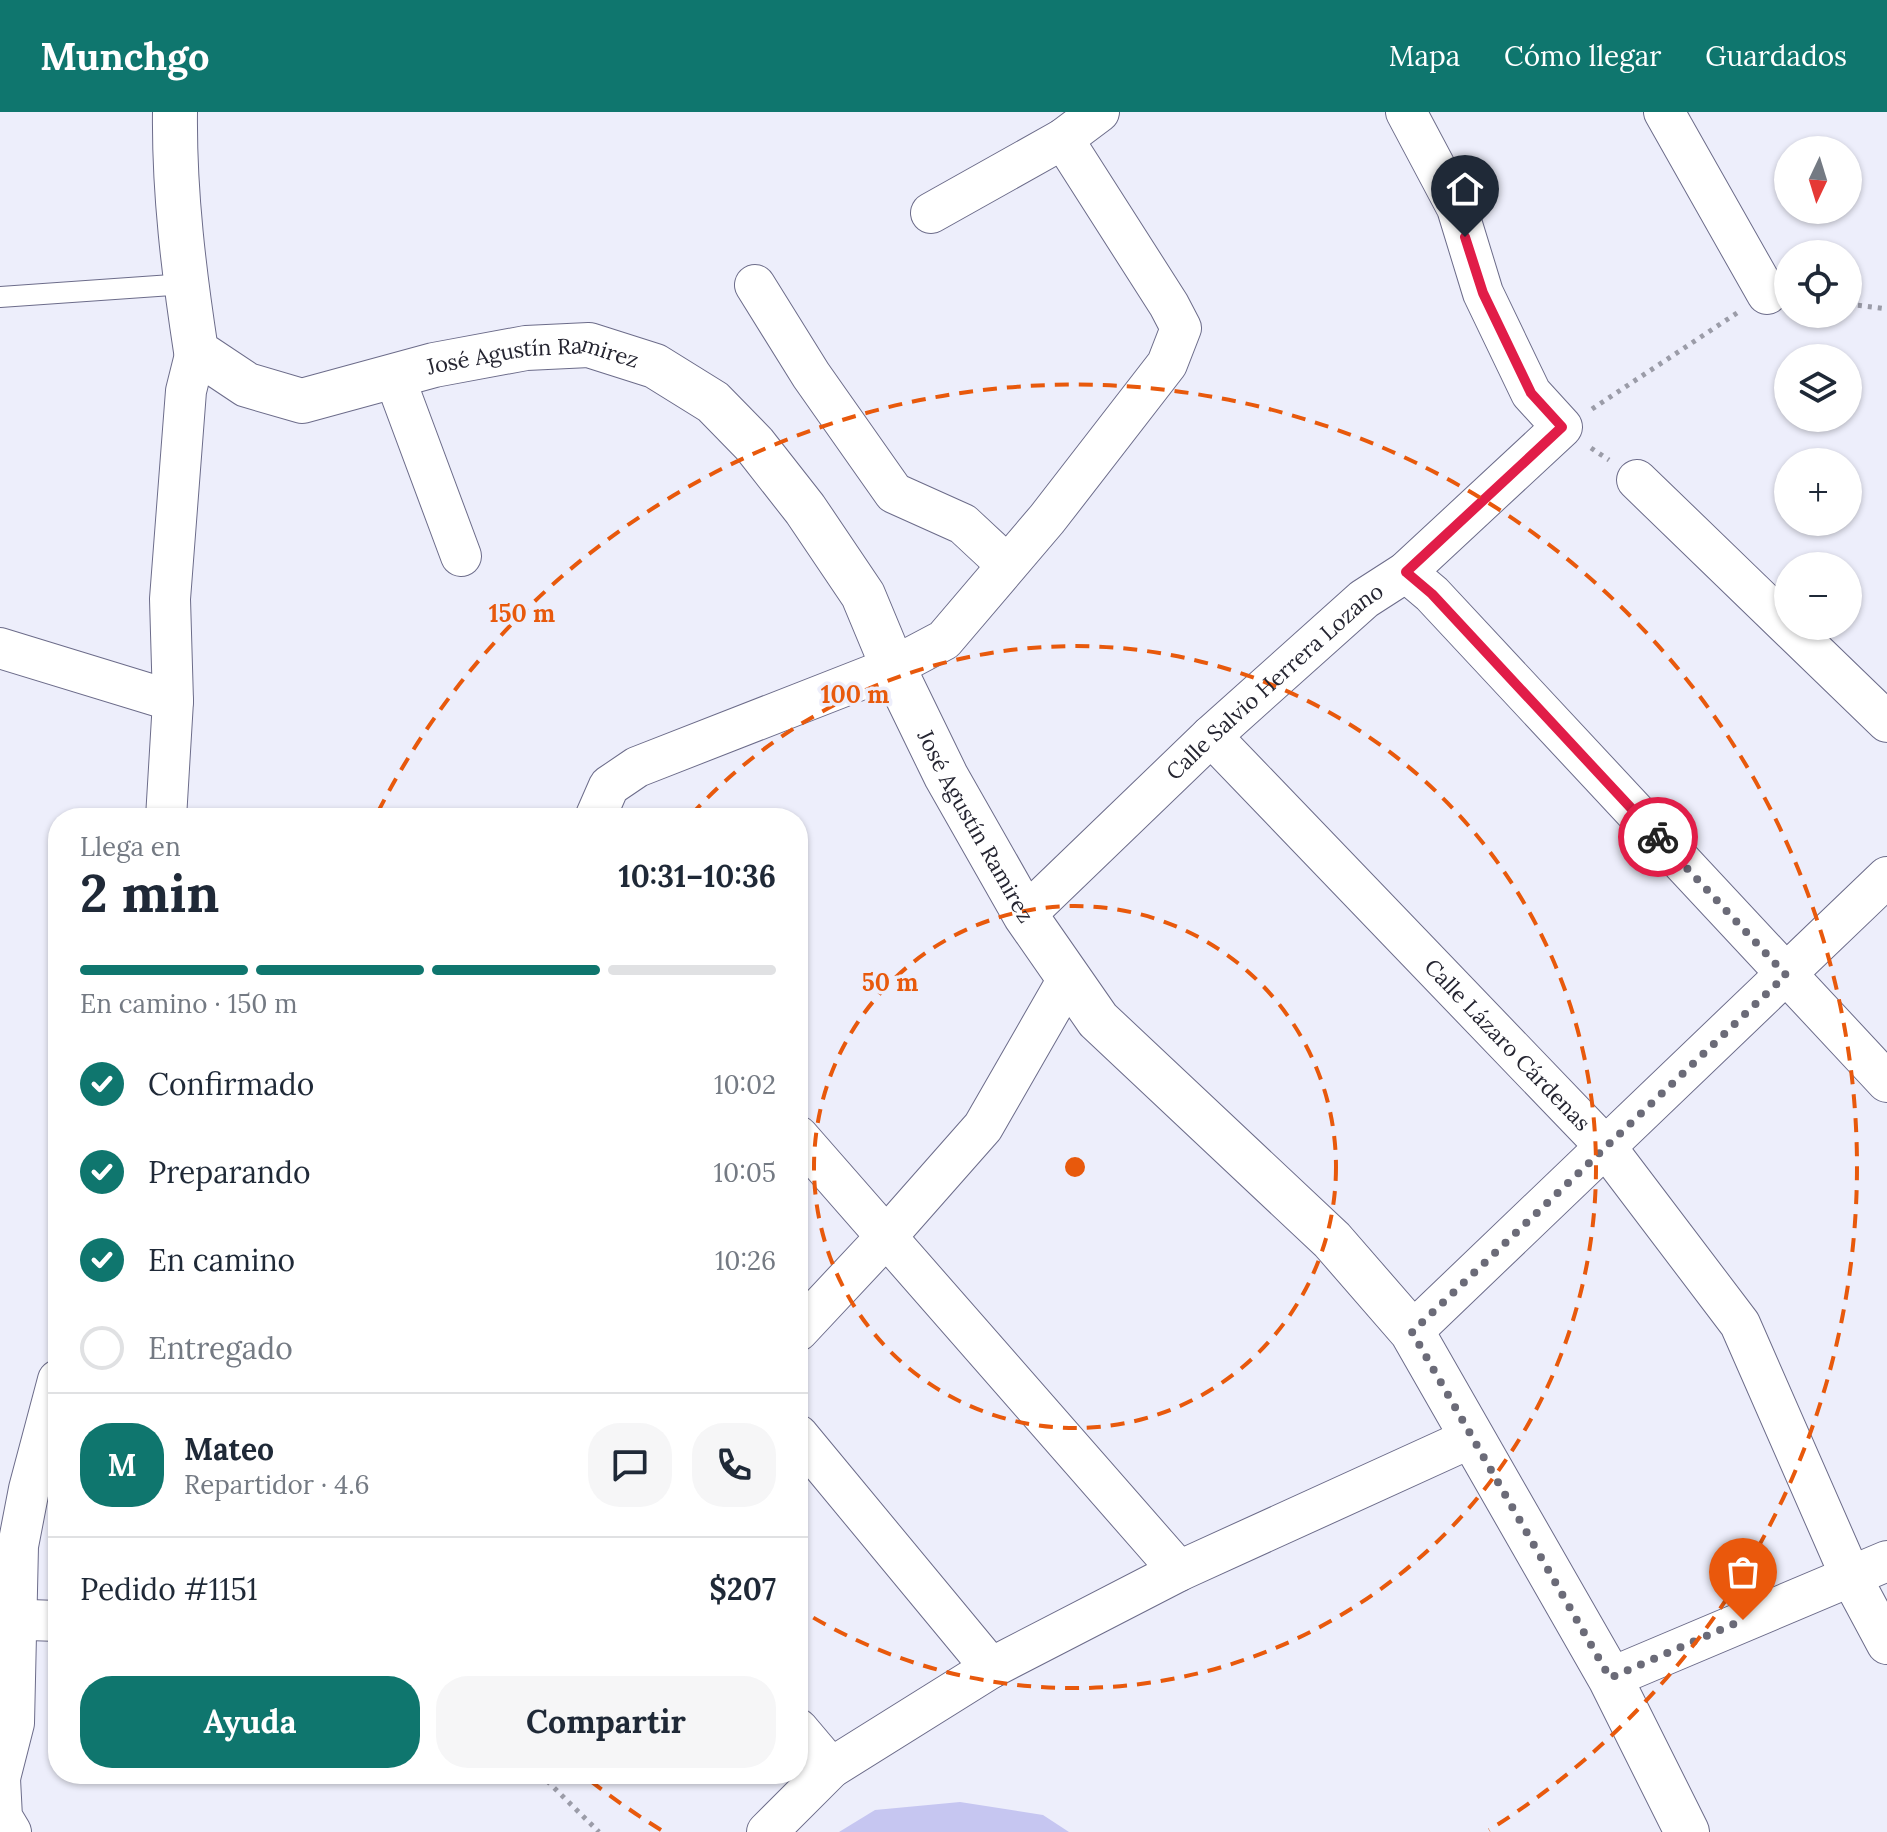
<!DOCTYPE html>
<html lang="es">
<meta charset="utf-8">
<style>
:root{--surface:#fff;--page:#f6f6f7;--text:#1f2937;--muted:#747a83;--line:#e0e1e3;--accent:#0f766e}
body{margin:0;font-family:Lora,serif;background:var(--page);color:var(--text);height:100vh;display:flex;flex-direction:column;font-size:30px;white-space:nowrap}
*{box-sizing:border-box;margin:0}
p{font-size:26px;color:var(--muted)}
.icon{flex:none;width:44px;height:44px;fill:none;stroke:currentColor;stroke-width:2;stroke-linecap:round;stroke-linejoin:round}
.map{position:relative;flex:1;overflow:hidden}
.drawer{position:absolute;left:48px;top:696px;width:760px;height:976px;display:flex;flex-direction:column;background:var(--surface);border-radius:32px;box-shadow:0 2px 6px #0004}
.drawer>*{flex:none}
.needle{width:52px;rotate:184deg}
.fabs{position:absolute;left:1774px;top:24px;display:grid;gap:16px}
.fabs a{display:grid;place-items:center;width:88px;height:88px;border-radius:50%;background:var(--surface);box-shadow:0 2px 6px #0004;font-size:40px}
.pin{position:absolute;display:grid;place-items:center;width:68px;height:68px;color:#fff;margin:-82px -34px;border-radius:50% 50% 50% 0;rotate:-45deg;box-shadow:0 0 8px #0007}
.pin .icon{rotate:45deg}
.courier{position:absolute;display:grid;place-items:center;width:80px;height:80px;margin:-40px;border:6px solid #e11d48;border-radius:50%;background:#fff;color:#222;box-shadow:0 2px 10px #0007}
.head em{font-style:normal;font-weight:800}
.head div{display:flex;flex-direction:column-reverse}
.head{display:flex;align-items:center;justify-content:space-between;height:136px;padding:0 32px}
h1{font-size:52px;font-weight:800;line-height:60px}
.bar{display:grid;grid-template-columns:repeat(4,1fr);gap:12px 8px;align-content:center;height:96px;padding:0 32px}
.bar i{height:10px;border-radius:6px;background:var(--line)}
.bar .current{background:var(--accent)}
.bar p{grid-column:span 4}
.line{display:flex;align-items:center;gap:20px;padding:0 32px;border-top:2px solid var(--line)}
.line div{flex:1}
.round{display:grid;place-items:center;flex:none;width:84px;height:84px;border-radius:32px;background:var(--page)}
ol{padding:0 32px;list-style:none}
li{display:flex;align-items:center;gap:24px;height:88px}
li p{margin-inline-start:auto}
li .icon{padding:8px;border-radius:50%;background:var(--accent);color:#fff;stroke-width:4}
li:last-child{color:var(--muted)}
li i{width:44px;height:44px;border:4px solid var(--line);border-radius:50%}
.action{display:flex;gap:16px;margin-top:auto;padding:16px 32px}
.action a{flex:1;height:92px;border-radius:32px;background:var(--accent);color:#fff;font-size:32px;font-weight:800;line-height:92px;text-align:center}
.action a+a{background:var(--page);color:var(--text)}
header{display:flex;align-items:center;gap:48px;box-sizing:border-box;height:112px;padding:0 40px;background:var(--accent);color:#fff}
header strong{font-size:38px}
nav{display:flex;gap:44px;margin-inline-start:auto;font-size:28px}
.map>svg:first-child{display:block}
.garden{fill:#c6c6f1}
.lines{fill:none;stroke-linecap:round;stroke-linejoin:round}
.service-casing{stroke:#6c6c8a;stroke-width:22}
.minor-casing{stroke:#6c6c8a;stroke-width:42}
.tertiary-casing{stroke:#6c6c8a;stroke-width:46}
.path{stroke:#9b9ca8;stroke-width:5;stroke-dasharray:4 6;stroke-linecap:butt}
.service{stroke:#fff;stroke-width:20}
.minor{stroke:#fff;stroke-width:40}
.tertiary{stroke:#fff;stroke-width:44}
.done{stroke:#6b6b78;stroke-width:8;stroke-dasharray:0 14.4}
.route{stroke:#e11d48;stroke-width:10}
.ring{fill:none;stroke:#e8590c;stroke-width:4;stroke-dasharray:14 10}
.labels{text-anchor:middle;stroke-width:7;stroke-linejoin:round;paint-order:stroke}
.street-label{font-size:22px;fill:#252531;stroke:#edeefb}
.centre{fill:#e8590c;stroke:#edeefb;stroke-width:4}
.ring-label{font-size:24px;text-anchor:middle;font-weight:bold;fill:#e8590c;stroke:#edeefb;stroke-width:7;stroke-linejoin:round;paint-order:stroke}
</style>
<header>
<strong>Munchgo</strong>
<nav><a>Mapa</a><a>Cómo llegar</a><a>Guardados</a></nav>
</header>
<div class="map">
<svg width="1887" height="1720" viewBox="0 0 1887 1720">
<rect width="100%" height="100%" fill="#edeefb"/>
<path class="garden" d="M 960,1690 L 1043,1703 L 1069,1720 L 839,1720 L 875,1698 Z"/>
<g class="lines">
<g class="service-casing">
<path id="service" d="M 0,185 L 186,172"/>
</g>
<g class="minor-casing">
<g id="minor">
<path d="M 1664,0 L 1767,182"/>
<path d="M 931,101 L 1063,27 L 1099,0"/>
<path d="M 755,173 L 811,263 L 894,381 L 963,412 L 1007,453"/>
<path d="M 394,264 L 461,444"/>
<path d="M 1637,368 L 1887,610"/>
<path d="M 1406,460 L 1432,482 L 1887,970"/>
<path d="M 0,536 L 173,589"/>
<path id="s1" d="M 1211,624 L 1605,1034 L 1740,1212 L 1850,1463 L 1887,1532"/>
<path d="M 166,706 L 173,589 L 170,487 L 186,279 L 196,239"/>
<path d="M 595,706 L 609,674 L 637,655 L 893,555 L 944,528 L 1047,407 L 1167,252 L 1181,216 L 1169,193 L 1063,27"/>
<path id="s2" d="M 1025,803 L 1211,624 L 1364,487 L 1406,460 L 1562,315 L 1531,281 L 1483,181 L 1457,96 L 1406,0"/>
<path d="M 798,1024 L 1179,1459"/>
<path d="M 798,1219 L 886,1125 L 983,1015 L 1068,867"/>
<path d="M 1412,1220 L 1887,765"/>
<path d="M 798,1323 L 991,1556"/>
<path d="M 0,1507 L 58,1509"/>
<path d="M 1610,1566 L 1887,1449"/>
<path d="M 798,1617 L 831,1656"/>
<path d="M 0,1666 L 14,1611 L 18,1434 L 29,1377 L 58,1268"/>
<path d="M 0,1667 L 2,1705 L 11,1720"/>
<path d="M 767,1720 L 831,1656 L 991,1556 L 1179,1459 L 1473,1325"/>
</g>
</g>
<g class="tertiary-casing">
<g id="tertiary">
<path id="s3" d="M 175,0 C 174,80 184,161 196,239 L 247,273 L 302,289 L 434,253 L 526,236 L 589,233 L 655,254 L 713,290 L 754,332 L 805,397 L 863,483 L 893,555 L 946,664 L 1025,803 L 1098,908 L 1332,1128 L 1412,1220 L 1610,1566 L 1687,1720"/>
</g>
</g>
<path class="path" d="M 1848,192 L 1887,197
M 1592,297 L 1737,201
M 1591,336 L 1609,348
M 540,1662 L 599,1720"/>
<use href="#service" class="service"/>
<use href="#minor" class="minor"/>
<use href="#tertiary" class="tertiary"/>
</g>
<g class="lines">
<path class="done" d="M 1658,725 L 1786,863 L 1412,1220 L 1610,1566 L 1743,1508"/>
<path class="route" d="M 1465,125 L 1483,181 L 1531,281 L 1562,315 L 1406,460 L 1432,482 L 1658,725"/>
</g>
<g class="ring">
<circle cx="1075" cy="1055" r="261"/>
<path d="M691 703A521 521 0 1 1 799 1497"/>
<path d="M661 1718A782 782 0 0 1 583 1663M378 700A782 782 0 1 1 1489 1718"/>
</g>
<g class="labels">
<g class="street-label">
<text dy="8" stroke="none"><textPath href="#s3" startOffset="596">José Agustín Ramirez</textPath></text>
<text dy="8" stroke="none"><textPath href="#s2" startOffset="342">Calle Salvio Herrera Lozano</textPath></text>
<text dy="8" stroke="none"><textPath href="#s3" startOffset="1292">José Agustín Ramirez</textPath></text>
<text dy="8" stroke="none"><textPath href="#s1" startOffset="428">Calle Lázaro Cárdenas</textPath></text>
</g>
</g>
<circle cx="1075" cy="1055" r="12" class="centre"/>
<g class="ring-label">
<text x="522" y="510">150 m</text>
<text x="855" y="591">100 m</text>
<text x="890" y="879">50 m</text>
</g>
</svg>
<div class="fabs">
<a><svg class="needle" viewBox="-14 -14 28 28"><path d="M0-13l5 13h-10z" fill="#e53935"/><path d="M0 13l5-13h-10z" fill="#747a83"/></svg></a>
<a><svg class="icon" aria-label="locate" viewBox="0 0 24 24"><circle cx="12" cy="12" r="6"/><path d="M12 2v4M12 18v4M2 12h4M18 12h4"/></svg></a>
<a><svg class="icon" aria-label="layers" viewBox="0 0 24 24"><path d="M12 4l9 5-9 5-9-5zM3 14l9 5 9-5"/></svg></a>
<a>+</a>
<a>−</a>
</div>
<div class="pin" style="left:1743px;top:1508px;background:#ea580c"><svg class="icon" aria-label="bag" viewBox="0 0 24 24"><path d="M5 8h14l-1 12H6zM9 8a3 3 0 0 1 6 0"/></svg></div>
<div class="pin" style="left:1465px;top:125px;background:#1f2937"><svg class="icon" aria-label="home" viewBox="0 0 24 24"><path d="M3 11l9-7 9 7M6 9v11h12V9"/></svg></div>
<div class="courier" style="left:1658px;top:725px"><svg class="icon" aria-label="bike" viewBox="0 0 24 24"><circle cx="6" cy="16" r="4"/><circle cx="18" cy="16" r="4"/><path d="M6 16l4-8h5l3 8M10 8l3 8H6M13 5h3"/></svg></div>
<section class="drawer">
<div class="head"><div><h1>2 min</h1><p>Llega en</p></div><em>10:31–10:36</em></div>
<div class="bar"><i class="current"></i><i class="current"></i><i class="current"></i><i></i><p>En camino · 150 m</p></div>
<ol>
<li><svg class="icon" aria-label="check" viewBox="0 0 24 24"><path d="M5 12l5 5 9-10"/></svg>Confirmado<p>10:02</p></li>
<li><svg class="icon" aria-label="check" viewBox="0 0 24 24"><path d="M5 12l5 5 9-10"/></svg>Preparando<p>10:05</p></li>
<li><svg class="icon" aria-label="check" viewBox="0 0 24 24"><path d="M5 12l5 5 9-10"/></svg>En camino<p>10:26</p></li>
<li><i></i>Entregado</li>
</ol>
<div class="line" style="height:144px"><b class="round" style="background:var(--accent);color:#fff">M</b><div><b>Mateo</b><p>Repartidor · 4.6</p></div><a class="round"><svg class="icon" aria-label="chat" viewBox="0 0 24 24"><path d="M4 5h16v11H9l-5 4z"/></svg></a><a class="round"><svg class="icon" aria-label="phone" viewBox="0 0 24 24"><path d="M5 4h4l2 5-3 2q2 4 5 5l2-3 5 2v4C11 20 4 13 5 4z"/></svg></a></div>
<div class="line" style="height:104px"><div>Pedido #1151</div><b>$207</b></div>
<div class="action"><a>Ayuda</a><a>Compartir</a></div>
</section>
</div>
